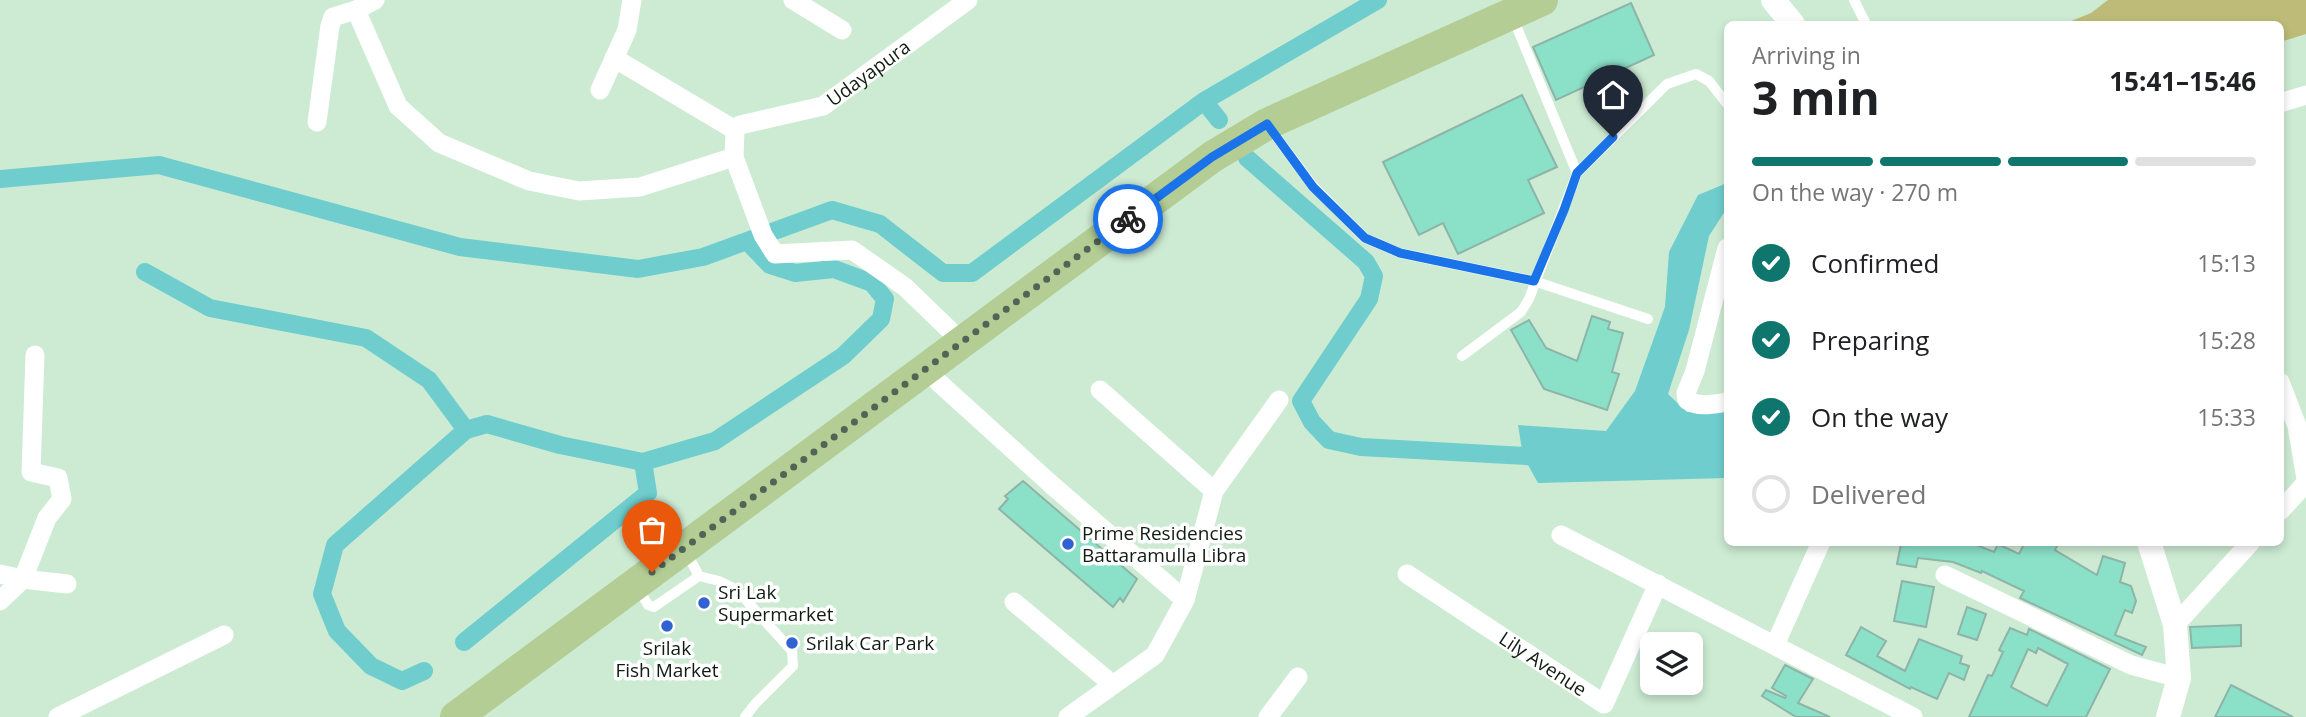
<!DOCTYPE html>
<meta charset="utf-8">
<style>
:root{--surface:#fff;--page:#f2f2f2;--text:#202124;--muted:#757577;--line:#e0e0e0;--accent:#0f766e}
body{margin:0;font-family:"Open Sans",sans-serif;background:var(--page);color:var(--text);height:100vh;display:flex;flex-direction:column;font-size:26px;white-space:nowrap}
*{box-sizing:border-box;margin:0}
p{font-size:23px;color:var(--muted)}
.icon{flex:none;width:38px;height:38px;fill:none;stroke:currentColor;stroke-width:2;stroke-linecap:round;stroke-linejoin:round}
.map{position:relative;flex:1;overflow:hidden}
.side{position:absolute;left:1724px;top:21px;width:560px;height:525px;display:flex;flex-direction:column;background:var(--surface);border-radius:10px;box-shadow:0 4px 10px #0003}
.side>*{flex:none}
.controls{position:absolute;left:1640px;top:632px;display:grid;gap:14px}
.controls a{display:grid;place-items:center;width:63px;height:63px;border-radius:10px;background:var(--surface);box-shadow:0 4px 10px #0003;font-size:35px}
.pin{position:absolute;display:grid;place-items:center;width:60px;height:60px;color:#fff;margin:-72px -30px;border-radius:50% 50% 50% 0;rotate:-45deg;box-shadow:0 0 7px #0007}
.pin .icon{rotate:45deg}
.courier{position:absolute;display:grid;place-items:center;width:70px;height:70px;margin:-35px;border:5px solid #1a73e8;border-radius:50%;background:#fff;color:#222;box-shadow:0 2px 9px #0007}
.overview em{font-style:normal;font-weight:700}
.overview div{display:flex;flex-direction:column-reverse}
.overview{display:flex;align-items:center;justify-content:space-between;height:119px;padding:0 28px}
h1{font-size:46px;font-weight:700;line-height:52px}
.bar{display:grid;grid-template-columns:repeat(4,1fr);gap:10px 7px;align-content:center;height:84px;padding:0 28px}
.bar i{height:9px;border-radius:5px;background:var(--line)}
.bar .on{background:var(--accent)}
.bar p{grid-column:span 4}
ol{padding:0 28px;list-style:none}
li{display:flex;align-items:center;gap:21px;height:77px}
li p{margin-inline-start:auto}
li .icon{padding:7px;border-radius:50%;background:var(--accent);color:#fff;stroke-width:4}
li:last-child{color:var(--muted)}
li i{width:38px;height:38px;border:4px solid var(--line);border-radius:50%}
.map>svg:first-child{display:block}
.green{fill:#bdbb77}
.water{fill:#6fcdce}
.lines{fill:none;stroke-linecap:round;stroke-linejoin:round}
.canal{stroke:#6fcdce;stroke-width:18}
.building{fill:#8be0c8;stroke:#8db4a8;stroke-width:2;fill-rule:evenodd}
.service{stroke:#fff;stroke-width:10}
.minor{stroke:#fff;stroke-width:19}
.tertiary{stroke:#fff;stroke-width:24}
.primary{stroke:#b3cd94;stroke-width:32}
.done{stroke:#526456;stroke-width:7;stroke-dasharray:0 12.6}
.route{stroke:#1a73e8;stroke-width:9}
.poi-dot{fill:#3062d1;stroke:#fff;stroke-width:2.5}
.labels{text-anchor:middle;stroke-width:7;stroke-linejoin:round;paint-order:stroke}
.street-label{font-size:19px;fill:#101c13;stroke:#fff}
.poi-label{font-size:19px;fill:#101c13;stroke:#fff;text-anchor:start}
</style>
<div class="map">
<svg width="2306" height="717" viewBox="0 0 2306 717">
<rect width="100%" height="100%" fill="#cdebd3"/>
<path class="green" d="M 2108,0 L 2306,0 L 2306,34 L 2280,42 L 2280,24 L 2064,24 L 2091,13 Z"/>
<path class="water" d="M 1727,183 L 1727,208 L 1709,236 L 1689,330 L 1668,394 L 1687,412 L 1727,411 L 1727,478 L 1538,483 L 1523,456 L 1518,425 L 1606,431 L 1635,391 L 1665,307 L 1669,252 L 1698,195 Z"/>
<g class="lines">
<path class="canal" d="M 1204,101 L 1219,120
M 1247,158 L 1366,262 L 1374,276 L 1369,299 L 1301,401 L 1312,422 L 1329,440 L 1361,447 L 1544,457
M 0,179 L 159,165 L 460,247 L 638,269 L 703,257 L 832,210 L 880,224 L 943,273 L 972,273 L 1204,101 L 1378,0
M 145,272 L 210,308 L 366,338 L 429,380 L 466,430 L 487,424 L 560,445 L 643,462 L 715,441 L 843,356 L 881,319 L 885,299 L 872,283 L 834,269 L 795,273 L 770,265 L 747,241
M 464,642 L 648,493 L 643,462
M 424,671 L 402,681 L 371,666 L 337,631 L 322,594 L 335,545 L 466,430"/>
</g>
<path class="building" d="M 1631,3 L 1654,55 L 1556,100 L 1533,47 Z
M 1522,95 L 1557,167 L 1528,180 L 1544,213 L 1458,254 L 1443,223 L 1419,235 L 1383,162 Z
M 1592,316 L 1610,322 L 1608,329 L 1623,333 L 1612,372 L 1619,374 L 1607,410 L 1544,389 L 1511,330 L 1529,320 L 1546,348 L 1577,361 Z
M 1023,481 L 1137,579 L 1123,602 L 1120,598 L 1113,607 L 999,509 L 1008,499 L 1005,496 Z
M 1908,542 L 1969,542 L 1994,552 L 1998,544 L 2019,554 L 2025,542 L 2059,542 L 2055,550 L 2097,575 L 2103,556 L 2125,563 L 2120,582 L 2131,586 L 2136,601 L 2132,613 L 2125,610 L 2115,635 L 2146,647 L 2142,655 L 2020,598 L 2024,591 L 1982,571 L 1981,573 L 1953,562 L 1918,558 L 1916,567 L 1897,564 L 1901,544 L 1907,545 Z
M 1902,581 L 1934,587 L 1926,627 L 1894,621 Z
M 1967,607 L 1986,614 L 1977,640 L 1958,634 Z
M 2241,625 L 2241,646 L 2192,648 L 2190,627 Z
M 1861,627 L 1886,641 L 1877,656 L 1905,671 L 1919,639 L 1962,656 L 1960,663 L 1969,666 L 1964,680 L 1949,673 L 1937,699 L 1911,687 L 1910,689 L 1846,655 Z
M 2010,628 L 2027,635 L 2029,629 L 2110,669 L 2086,717 L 1969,717 L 1988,675 L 1992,676 L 2003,652 L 1999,650 ZM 2038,648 L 2068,664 L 2047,706 L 2011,687 L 2028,649 L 2036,653 Z
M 1785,665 L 1813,679 L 1798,703 L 1830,717 L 1796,717 L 1762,696 L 1766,690 L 1785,698 L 1786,696 L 1772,688 Z
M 2231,685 L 2293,717 L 2215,717 Z"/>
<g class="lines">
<path class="service" d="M 1854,0 L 1866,24
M 1513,18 L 1577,173
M 1269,127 L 1313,186 L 1365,238 L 1400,253 L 1534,281 L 1648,319
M 1462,356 L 1521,312 L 1529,299 L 1577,173 L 1667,84 L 1696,74 L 1709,81 L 1727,104
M 699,576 L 719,581 L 737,590 L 792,651 L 793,666 L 755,704 L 745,717
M 637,586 L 648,605 L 654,607 L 699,576 L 686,552"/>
<g class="minor">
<path d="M 793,0 L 842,30"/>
<path d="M 356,10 L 398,106 L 439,143 L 529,181 L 579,191 L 640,187 L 734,157"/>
<path d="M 614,58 L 735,130"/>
<path d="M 600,90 L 627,30 L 632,0"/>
<path d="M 2280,103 L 2306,95"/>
<path d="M 317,122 L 330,26 L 333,17 L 356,10 L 375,0"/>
<path d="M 1727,248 L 1695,371 L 1686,393 L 1687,400 C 1699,408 1714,404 1727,402"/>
<path id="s1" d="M 962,342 L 905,287 L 852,250 L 775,254 L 763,235 L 734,157 L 735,130 L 740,125 L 823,106 L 968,0"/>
<path d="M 925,370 L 1053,486 L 1185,600"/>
<path d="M 2280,382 L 2297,426 L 2306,479"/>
<path d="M 1100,390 L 1214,491"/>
<path d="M 2280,511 L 2306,483"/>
<path d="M 1561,535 L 1913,717"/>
<path d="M 0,574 L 23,579 L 67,584"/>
<path id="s2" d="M 1407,574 L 1604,704 L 1658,584"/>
<path d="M 1945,575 L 2131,665 L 2179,678"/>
<path d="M 0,601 L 23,579 L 47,518 L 62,499 L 58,478 L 31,472 L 35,355"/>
<path d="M 1014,602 L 1112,684"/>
<path d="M 2175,625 L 2251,542"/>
<path d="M 1775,645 L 1821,542"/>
<path d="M 58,717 L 224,635"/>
<path d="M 1068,717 L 1155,655 L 1185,600 L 1214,491 L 1279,400"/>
<path d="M 1268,717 L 1298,677"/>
</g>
<path class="tertiary" d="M 1773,0 L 1793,24
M 2149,542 L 2175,625 L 2179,678 L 2168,717"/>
<path class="primary" d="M 456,717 L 1212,157 L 1267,124 L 1542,0"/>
</g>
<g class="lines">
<path class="done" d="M 652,572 L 1128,219"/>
<path class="route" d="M 1128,219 L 1212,157 L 1267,124 L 1313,187 L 1365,238 L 1400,253 L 1534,281 L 1564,210 L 1577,173 L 1613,137"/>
</g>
<g class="poi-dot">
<circle cx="1068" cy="544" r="7"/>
<circle cx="704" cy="603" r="7"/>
<circle cx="667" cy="626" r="7"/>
<circle cx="792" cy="643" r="7"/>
</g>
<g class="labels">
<g class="street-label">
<text dy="7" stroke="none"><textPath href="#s1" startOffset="502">Udayapura</textPath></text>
<text dy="7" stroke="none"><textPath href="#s2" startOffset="163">Lily Avenue</textPath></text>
</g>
<g class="poi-label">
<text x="1082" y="540">Prime Residencies<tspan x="1082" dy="22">Battaramulla Libra</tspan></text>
<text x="718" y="599">Sri Lak<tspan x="718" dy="22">Supermarket</tspan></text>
<text x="806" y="650">Srilak Car Park</text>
<text x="667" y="655" text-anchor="middle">Srilak<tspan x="667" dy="22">Fish Market</tspan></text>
</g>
</g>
</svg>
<div class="controls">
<a><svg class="icon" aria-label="layers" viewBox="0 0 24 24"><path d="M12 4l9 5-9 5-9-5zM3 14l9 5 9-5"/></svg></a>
</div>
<div class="pin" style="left:652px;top:572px;background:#ea580c"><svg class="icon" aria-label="bag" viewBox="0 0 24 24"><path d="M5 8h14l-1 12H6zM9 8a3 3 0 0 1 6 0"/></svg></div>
<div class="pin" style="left:1613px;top:137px;background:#1f2937"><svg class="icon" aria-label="home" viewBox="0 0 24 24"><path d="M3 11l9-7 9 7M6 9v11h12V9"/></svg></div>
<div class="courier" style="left:1128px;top:219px"><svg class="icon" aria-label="bike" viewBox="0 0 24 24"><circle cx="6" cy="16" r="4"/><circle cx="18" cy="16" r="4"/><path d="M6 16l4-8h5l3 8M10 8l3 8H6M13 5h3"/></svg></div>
<section class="side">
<div class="overview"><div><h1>3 min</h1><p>Arriving in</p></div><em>15:41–15:46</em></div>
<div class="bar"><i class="on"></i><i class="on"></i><i class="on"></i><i></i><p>On the way · 270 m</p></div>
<ol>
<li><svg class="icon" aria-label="check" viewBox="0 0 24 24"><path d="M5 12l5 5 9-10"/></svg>Confirmed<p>15:13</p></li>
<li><svg class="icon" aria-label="check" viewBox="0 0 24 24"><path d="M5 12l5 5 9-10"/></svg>Preparing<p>15:28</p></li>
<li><svg class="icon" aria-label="check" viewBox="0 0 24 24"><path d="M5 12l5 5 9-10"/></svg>On the way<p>15:33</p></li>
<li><i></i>Delivered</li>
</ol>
</section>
</div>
